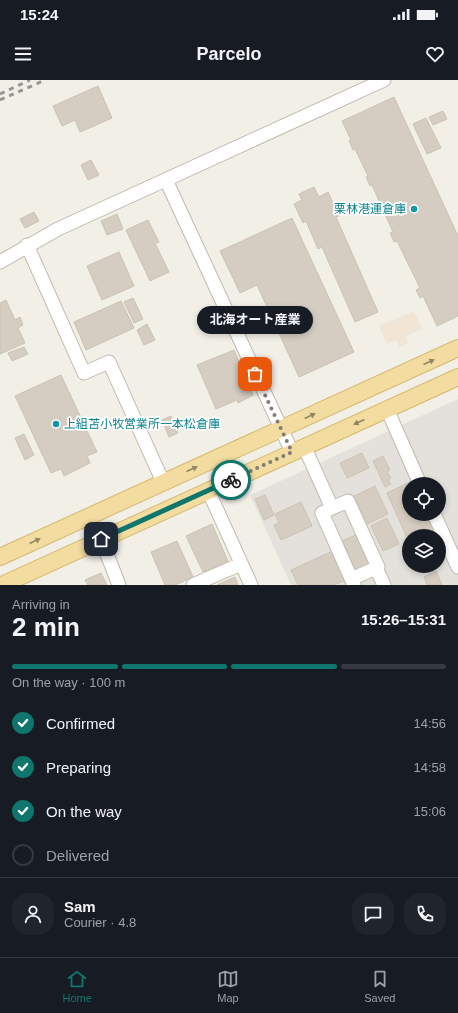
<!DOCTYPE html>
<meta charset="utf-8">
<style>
:root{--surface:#171b24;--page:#20242c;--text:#f1f3f6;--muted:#9ea1a6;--line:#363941;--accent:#0f766e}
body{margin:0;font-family:Arial,"Noto Sans JP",sans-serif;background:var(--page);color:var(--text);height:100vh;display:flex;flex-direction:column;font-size:15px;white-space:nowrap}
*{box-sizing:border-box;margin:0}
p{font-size:13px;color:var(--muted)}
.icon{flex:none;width:22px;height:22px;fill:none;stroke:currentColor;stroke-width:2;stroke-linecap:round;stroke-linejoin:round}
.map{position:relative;height:505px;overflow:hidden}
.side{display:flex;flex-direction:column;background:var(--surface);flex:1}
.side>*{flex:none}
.controls{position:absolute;left:402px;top:397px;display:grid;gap:8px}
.controls a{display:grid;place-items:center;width:44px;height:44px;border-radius:50%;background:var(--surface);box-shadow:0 2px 6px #0003;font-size:20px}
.pin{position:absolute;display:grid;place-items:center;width:34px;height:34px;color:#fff;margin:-17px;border-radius:8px;box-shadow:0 2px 6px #0006}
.courier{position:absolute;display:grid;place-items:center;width:40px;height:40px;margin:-20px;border:3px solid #0f766e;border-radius:50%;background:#fff;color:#222;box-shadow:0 1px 5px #0007}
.bubble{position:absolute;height:28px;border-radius:14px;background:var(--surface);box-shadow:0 2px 6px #0003;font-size:13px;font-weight:700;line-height:28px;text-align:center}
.summary em{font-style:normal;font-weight:700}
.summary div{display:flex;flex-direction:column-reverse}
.summary{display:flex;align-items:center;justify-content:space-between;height:68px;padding:0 12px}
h1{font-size:26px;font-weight:700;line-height:30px}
.bar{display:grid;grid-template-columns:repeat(4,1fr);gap:6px 4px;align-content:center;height:48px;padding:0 12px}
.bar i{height:5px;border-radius:3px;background:var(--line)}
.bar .selected{background:var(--accent)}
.bar p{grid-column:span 4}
.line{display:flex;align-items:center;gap:10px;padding:0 12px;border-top:1px solid var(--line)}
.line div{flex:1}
.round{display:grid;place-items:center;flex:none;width:42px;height:42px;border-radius:16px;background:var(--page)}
ol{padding:0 12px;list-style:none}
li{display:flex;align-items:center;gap:12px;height:44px}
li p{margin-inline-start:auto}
li .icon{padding:4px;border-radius:50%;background:var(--accent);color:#fff;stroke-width:4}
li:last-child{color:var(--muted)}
li i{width:22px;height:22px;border:2px solid var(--line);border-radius:50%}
.status{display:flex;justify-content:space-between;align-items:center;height:28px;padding:0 20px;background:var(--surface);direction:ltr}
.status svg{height:11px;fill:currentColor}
header{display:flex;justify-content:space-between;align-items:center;height:52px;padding:0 12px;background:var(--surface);font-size:18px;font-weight:700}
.dock{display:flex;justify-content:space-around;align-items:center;height:56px;border-top:1px solid var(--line);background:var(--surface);font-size:11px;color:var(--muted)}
.dock a{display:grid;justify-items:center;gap:2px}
.dock .selected{color:var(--accent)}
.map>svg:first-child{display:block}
.commercial{fill:#f1e6d5}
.industrial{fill:#e4e1dc;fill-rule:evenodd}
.building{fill:#d5cdc1;stroke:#ccc2b2}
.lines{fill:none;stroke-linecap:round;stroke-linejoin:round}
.minor-casing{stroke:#bfb9ae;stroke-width:15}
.major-casing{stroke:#d6b971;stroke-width:18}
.minor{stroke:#fff;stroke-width:13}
.major{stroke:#f3dc9f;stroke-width:16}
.rail{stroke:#969696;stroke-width:3;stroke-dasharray:5 5;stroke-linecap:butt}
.oneway{fill:#938666}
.done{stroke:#817d75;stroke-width:4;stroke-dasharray:0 7.2}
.route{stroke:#0f766e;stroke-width:5}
.culture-dot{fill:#0f9aa8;stroke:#fff;stroke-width:1.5}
.labels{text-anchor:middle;stroke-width:3.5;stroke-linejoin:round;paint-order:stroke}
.culture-label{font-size:12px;fill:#0d838f;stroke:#fff;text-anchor:end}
</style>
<div class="status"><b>15:24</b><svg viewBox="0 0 49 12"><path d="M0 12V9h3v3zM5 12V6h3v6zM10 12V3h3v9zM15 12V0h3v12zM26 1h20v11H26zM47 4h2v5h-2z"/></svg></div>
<header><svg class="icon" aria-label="menu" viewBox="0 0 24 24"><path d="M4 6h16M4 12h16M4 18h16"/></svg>Parcelo<svg class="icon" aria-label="heart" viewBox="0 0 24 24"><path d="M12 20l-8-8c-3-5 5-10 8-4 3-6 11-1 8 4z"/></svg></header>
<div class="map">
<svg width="458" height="505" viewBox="0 0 458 505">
<rect width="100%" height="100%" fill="#f2efe7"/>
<path class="commercial" d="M 414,231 L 422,249 L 406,256 L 408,263 L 399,267 L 396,260 L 387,264 L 379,246 Z"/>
<path class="industrial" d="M 458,319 L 458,505 L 291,505 L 250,415 ZM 409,404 L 439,404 L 439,434 L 409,434 ZM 409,456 L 439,456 L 439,486 L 409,486 Z"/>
<path class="building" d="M 98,6 L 112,38 L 80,52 L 75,40 L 62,46 L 53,26 Z
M 394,17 L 458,156 L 458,236 L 437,246 L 423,216 L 420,218 L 416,210 L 420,208 L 397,161 L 394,162 L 390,153 L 393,152 L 372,105 L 370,106 L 366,97 L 368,96 L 355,69 L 353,70 L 349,61 L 351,60 L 342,41 Z
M 443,31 L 447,39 L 433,45 L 429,37 Z
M 426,38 L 441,68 L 427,74 L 413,44 Z
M 91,80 L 99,95 L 88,100 L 81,85 Z
M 314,107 L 319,117 L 328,112 L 339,136 L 336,137 L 378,232 L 355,242 L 322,167 L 318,169 L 306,141 L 303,143 L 294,124 L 302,120 L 299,114 Z
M 34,132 L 39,141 L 25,148 L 20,139 Z
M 117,134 L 123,149 L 107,155 L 101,141 Z
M 292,138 L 354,272 L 299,297 L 257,205 L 240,213 L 220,171 Z
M 148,140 L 159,162 L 155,163 L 169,192 L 150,201 L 126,150 Z
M 119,172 L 134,206 L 102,220 L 87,186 Z
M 133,218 L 143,239 L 134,243 L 124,222 Z
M 6,220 L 15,240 L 20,237 L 23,245 L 18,248 L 25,263 L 0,274 L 0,223 Z
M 121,221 L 134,248 L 86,270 L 74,242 Z
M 147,244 L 155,260 L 144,265 L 137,250 Z
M 24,267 L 28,274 L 12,281 L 8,273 Z
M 234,270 L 253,315 L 238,323 L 237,320 L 216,329 L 197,285 Z
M 61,295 L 97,372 L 87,376 L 90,383 L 64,396 L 61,389 L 51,393 L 15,316 Z
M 171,336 L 178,353 L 169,357 L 162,340 Z
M 24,354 L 34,375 L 25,380 L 15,358 Z
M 362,373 L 369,388 L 347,398 L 340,383 Z
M 383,376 L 390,390 L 387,392 L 391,398 L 388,400 L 391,404 L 385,407 L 373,381 Z
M 412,401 L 413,404 L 409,404 L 409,434 L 427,434 L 437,456 L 409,456 L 409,462 L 387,413 Z
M 375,406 L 388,434 L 365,445 L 352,417 Z
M 265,415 L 274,435 L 264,440 L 255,419 Z
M 301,422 L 312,446 L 281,460 L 274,445 L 279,443 L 275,434 Z
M 387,438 L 399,464 L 383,471 L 371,446 Z
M 212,444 L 228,481 L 203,492 L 186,456 Z
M 358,454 L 371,483 L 355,490 L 342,461 Z
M 439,460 L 446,475 L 439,478 Z
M 177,461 L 193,497 L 175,505 L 165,505 L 151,472 Z
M 335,470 L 348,499 L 334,505 L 298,505 L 291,490 Z
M 436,491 L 442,505 L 427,505 L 424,497 Z
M 101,493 L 107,505 L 88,505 L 85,500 Z
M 235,497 L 238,505 L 217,505 Z"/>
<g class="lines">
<g class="minor-casing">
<path id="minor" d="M 166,100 L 292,372
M 27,165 L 84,293 L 109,282 L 163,402
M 0,182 L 58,149 L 384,0
M 387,329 L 420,404
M 304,366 L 332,428 L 322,433 L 354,505
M 208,410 L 251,505
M 332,428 L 348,421 L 378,487 L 376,488
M 434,434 L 458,487
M 101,459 L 119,505
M 351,499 L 376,488 L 384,505
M 193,505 L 241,484"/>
</g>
<g class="major-casing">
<path id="major" d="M 0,477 L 458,268
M 2,505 L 458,297"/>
</g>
<use href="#minor" class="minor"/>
<use href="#major" class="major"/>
<path class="rail" d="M 0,14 L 30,0
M 0,20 L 45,0"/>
</g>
<defs><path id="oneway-solid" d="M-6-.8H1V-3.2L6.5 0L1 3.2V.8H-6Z"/></defs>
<g class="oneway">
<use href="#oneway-solid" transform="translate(429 282) rotate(-25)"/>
<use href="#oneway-solid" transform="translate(310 336) rotate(-25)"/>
<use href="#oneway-solid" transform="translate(359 342) rotate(156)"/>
<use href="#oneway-solid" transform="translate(192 389) rotate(-24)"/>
<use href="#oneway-solid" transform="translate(35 461) rotate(-25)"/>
</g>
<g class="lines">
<path class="done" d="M 231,400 L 292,372 L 255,294"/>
<path class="route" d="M 101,459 L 231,400"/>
</g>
<g class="culture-dot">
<circle cx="414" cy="129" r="4"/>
<circle cx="56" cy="344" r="4"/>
</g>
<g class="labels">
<g class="culture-label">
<text x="406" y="133">栗林港運倉庫</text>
<text x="64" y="348" text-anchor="start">上組苫小牧営業所一本松倉庫</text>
</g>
</g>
</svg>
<div class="controls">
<a><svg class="icon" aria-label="locate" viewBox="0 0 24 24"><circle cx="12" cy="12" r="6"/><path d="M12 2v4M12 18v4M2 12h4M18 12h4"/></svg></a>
<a><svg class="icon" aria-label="layers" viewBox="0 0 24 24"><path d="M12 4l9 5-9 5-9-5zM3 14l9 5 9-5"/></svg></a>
</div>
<div class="pin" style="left:255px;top:294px;background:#ea580c"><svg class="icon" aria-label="bag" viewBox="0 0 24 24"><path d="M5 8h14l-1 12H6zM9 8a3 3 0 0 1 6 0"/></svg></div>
<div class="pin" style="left:101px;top:459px;background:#1f2937"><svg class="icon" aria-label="home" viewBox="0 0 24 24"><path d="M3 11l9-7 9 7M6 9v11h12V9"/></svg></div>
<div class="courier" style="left:231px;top:400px"><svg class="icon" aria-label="bike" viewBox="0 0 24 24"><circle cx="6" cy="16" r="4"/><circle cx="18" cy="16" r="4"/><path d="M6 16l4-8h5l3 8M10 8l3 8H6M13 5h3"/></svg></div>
<div class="bubble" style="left:197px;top:226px;width:116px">北海オート産業</div>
</div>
<section class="side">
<div class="summary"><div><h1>2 min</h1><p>Arriving in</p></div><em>15:26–15:31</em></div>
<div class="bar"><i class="selected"></i><i class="selected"></i><i class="selected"></i><i></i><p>On the way · 100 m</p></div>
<ol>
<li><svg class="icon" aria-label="check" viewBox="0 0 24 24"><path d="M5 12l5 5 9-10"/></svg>Confirmed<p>14:56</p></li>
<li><svg class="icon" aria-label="check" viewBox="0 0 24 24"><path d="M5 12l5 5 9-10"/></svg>Preparing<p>14:58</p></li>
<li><svg class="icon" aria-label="check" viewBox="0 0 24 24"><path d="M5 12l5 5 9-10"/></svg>On the way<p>15:06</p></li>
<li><i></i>Delivered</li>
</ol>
<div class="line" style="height:72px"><a class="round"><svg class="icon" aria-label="person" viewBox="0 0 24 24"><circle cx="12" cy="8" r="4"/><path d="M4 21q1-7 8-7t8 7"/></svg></a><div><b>Sam</b><p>Courier · 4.8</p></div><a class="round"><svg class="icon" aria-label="chat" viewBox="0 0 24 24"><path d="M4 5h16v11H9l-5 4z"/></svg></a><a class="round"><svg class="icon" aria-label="phone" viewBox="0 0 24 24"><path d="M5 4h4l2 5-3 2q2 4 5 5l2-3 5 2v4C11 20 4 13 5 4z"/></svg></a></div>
</section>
<nav class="dock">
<a class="selected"><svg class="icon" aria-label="home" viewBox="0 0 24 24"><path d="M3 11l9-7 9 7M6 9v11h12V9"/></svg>Home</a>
<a><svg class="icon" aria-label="map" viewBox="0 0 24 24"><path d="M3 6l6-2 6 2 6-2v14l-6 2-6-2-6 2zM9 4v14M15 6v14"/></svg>Map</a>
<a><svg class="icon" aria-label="saved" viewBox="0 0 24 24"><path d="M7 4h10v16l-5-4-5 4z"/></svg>Saved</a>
</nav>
